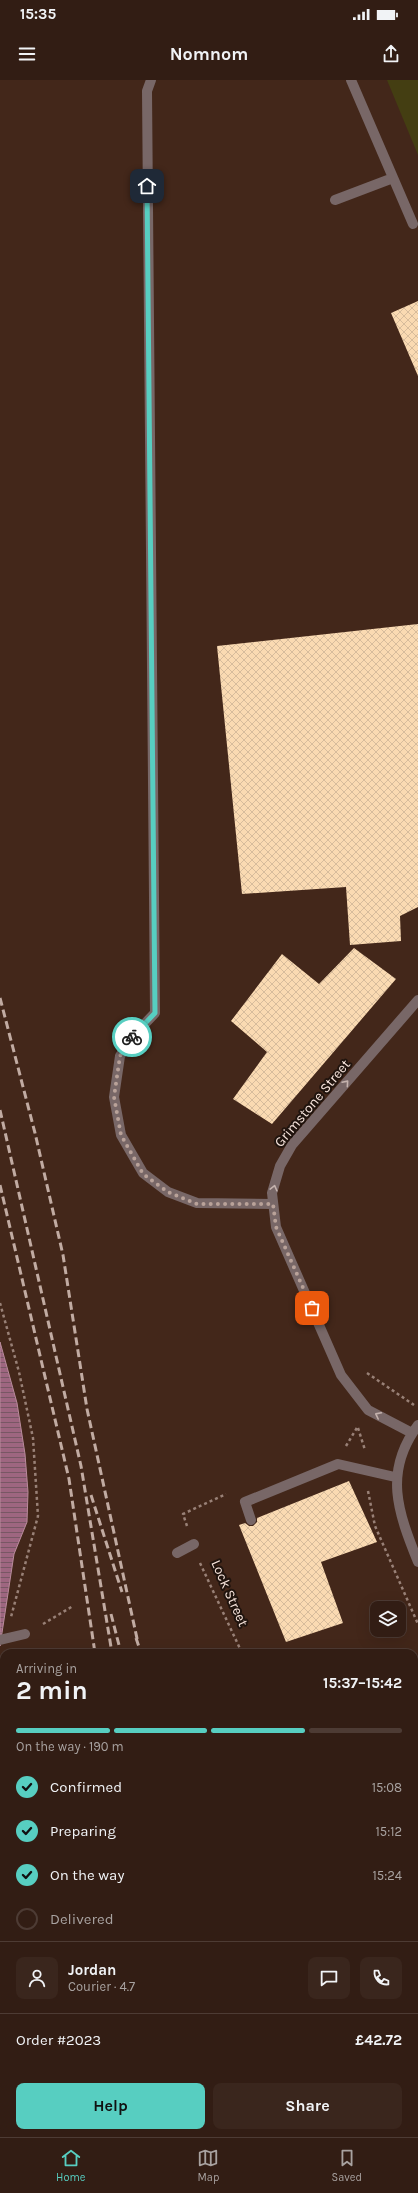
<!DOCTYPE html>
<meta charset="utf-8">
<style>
:root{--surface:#321d14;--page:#3a261d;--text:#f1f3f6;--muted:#a8a2a0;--line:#4d3b34;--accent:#57cec1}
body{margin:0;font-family:Karla,sans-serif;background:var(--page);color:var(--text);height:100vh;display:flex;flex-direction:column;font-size:15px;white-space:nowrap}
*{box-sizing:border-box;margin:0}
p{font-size:13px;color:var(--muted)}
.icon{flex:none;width:22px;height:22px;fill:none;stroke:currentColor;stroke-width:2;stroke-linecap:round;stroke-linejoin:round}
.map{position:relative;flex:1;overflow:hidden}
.panel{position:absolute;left:0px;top:1569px;width:418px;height:488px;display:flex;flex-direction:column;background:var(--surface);border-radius:12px 12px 0 0;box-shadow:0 4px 16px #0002,0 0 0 1px var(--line)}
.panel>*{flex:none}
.fabs{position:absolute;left:370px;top:1521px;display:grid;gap:8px}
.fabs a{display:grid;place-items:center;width:36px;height:36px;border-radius:8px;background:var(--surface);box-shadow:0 4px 16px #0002,0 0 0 1px var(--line);font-size:20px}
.pin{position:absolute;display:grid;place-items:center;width:34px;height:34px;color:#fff;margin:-17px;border-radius:8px;box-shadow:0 2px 6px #0006}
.courier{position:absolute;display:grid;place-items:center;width:40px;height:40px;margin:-20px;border:3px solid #57cec1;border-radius:50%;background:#fff;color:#222;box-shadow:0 1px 5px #0007}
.overview em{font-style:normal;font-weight:700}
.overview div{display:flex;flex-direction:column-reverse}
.overview{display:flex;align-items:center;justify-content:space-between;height:68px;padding:0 16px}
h1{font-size:26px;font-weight:700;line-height:30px}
.bar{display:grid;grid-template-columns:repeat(4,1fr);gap:6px 4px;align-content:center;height:48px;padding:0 16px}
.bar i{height:5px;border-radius:3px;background:var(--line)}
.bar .current{background:var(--accent)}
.bar p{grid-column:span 4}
.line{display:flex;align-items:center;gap:10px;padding:0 16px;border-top:1px solid var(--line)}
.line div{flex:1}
.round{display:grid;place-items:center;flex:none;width:42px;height:42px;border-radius:8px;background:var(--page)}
ol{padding:0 16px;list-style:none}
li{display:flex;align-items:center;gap:12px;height:44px}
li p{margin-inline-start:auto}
li .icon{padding:4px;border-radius:50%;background:var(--accent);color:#111;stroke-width:4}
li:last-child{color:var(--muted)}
li i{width:22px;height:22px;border:2px solid var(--line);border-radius:50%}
.button{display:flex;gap:8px;margin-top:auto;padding:8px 16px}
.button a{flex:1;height:46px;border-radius:8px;background:var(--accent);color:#111;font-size:16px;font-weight:700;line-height:46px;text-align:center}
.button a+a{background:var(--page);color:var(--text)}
.status{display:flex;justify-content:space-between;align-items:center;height:28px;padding:0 20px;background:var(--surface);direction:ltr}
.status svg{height:11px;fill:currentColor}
header{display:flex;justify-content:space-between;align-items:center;height:52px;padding:0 16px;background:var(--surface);font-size:18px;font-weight:700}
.menu{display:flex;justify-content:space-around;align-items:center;height:56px;border-top:1px solid var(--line);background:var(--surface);font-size:11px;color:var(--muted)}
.menu a{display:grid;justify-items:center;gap:2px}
.menu .current{color:var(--accent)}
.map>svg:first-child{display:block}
.park{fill:url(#park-crowns)}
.pitch{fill:#443e12}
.water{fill:url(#water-rules);stroke:#b98c9c}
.building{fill:url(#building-cross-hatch)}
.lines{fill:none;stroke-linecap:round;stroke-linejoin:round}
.major-tunnel{stroke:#5e4437;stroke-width:10;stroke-dasharray:10 5;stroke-linecap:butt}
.path{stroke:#998177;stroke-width:2.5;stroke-dasharray:3 3;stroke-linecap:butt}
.minor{stroke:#786767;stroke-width:10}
.rail{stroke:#c1aba2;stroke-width:3;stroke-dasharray:8 4;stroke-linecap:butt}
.minor-bridge{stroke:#786767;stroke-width:10}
.oneway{stroke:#c5b3ae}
.done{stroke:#b9a299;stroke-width:4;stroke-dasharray:0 7.2}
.route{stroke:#57cec1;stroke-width:5}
.labels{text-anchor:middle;stroke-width:4;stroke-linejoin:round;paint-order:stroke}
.street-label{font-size:14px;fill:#f8e5dd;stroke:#20140e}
</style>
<div class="status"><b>15:35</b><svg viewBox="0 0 49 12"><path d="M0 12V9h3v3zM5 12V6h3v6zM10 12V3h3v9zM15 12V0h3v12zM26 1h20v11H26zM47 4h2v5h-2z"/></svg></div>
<header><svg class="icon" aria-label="menu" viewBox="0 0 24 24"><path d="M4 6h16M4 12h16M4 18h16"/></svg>Nomnom<svg class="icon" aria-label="share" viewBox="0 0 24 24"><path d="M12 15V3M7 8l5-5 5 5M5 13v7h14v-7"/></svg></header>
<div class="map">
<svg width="418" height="2057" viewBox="0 0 418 2057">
<defs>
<pattern id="park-crowns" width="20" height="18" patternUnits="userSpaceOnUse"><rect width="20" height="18" fill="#443e12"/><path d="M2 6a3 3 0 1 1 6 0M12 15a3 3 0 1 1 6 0" fill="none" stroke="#605a34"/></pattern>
<pattern id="water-rules" width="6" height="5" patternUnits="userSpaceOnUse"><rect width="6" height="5" fill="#9e6680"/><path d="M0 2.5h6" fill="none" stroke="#785764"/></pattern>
<pattern id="building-cross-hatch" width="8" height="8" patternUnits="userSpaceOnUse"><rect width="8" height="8" fill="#fadab2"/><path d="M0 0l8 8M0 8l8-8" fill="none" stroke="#d7bc9c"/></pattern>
</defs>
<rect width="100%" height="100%" fill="#43271a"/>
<path class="park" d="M 4,1789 L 4,2053 L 204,2053 L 205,2057 L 0,2057 L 0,1893 Z"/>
<path class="pitch" d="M 387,0 L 418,0 L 418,75 Z"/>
<path class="water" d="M 0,1262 L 17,1323 L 25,1374 L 28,1412 L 27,1442 L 14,1474 L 0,1566 Z
M 0,1775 L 4,1789 L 0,1865 Z"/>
<path class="building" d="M 418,221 L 418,296 L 391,233 Z
M 418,544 L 418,827 L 400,836 L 401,861 L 350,865 L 346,807 L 242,814 L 217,566 Z
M 354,868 L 396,899 L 272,1044 L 233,1019 L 267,972 L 231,941 L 282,874 L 319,904 Z
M 349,1401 L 377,1462 L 321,1482 L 343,1543 L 286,1562 L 239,1445 L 245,1443 L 249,1446 L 253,1446 L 257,1442 L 257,1438 Z"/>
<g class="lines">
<path class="major-tunnel" d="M 406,2057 L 412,2053"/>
<path class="path" d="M 0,1223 L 19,1292 L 33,1358 L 38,1436 L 11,1537
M 367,1293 L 414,1325
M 358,1348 L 365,1370
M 346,1366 L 358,1346
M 368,1411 L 375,1446 L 418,1544
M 187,1446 L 183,1434 L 226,1414
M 200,1483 L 242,1573
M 43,1544 L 73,1526
M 0,1690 L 4,1622
M 0,1725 L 4,1747
M 414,1962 L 418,1971
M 0,1970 L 4,1957
M 0,1977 L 4,2003
M 415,2023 L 418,2020
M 12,2053 L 12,2057
M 108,2053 L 113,2057"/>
<path class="minor" d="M 151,0 L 147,11 L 155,933 L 134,955 L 120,976 L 114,1017 L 121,1055 L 143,1093 L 168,1112 L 197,1123 L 273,1124
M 351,0 L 413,144
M 335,120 L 393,98
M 418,1345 C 383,1392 398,1432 418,1482
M 412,1353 L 368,1330 L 341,1295 L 276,1147 L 272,1113 L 280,1086 L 292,1065 L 418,920
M 251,1440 L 245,1422 L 338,1384 L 395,1397
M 177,1473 L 194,1464"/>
<path class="rail" d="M 0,918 L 35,1053 L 63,1175 L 87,1329 L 138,1563
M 0,1030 L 81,1386 L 112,1573
M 0,1105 L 69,1399 L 95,1573
M 91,1415 L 122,1512
M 111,1534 L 121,1573
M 136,1558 L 141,1573
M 240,2053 L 243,2057
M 259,2053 L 261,2057
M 334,2053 L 337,2057
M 361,2053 L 364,2057"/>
<path class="minor-bridge" d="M 0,1560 L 25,1554"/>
</g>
<defs><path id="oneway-chevron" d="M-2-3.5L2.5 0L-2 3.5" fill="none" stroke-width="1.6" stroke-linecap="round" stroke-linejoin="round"/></defs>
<g class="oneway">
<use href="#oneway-chevron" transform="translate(346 1003) rotate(-49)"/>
<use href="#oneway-chevron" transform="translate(274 1108) rotate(-76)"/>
<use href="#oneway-chevron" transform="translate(378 1335) rotate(-153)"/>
</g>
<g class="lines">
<path class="done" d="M 132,957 L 120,976 L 114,1017 L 121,1055 L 143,1094 L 168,1112 L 197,1124 L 273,1124 L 276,1147 L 312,1228"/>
<path class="route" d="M 132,957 L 155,933 L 147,106"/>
</g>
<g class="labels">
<g class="street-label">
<text transform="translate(312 1023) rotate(-50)" y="5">Grimstone Street</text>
<text transform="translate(230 1513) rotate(66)" y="5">Lock Street</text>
</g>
</g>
</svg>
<div class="fabs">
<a><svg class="icon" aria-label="layers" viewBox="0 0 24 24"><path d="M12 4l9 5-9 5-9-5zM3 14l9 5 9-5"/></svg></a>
</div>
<div class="pin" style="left:312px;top:1228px;background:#ea580c"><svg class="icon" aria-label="bag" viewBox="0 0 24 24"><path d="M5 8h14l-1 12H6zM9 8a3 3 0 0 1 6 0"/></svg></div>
<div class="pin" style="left:147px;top:106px;background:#1f2937"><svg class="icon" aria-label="home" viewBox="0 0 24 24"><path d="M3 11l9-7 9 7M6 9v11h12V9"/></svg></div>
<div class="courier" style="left:132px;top:957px"><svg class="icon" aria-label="bike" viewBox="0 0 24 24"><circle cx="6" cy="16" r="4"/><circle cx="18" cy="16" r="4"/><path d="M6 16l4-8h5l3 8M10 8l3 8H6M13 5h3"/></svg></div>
<section class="panel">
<div class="overview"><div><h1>2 min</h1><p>Arriving in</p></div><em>15:37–15:42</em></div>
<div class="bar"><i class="current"></i><i class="current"></i><i class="current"></i><i></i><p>On the way · 190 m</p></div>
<ol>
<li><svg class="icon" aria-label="check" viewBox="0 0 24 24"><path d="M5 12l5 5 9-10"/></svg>Confirmed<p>15:08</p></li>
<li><svg class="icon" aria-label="check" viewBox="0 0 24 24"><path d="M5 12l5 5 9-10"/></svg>Preparing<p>15:12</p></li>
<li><svg class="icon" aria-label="check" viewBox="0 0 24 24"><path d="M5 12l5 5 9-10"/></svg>On the way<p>15:24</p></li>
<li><i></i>Delivered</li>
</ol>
<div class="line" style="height:72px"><a class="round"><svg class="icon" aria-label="person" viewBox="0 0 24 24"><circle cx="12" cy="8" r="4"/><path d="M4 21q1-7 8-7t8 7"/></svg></a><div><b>Jordan</b><p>Courier · 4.7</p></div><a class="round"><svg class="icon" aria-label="chat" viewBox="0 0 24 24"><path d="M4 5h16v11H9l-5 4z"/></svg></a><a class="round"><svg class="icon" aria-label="phone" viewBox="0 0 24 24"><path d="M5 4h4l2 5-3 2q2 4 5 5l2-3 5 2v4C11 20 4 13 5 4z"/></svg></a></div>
<div class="line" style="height:52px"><div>Order #2023</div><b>£42.72</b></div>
<div class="button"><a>Help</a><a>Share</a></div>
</section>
</div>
<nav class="menu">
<a class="current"><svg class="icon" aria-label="home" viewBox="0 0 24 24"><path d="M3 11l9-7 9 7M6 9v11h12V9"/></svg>Home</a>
<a><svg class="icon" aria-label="map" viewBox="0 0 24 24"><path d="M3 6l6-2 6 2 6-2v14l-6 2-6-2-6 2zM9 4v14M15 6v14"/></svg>Map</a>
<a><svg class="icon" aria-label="saved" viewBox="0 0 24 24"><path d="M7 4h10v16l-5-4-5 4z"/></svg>Saved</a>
</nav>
